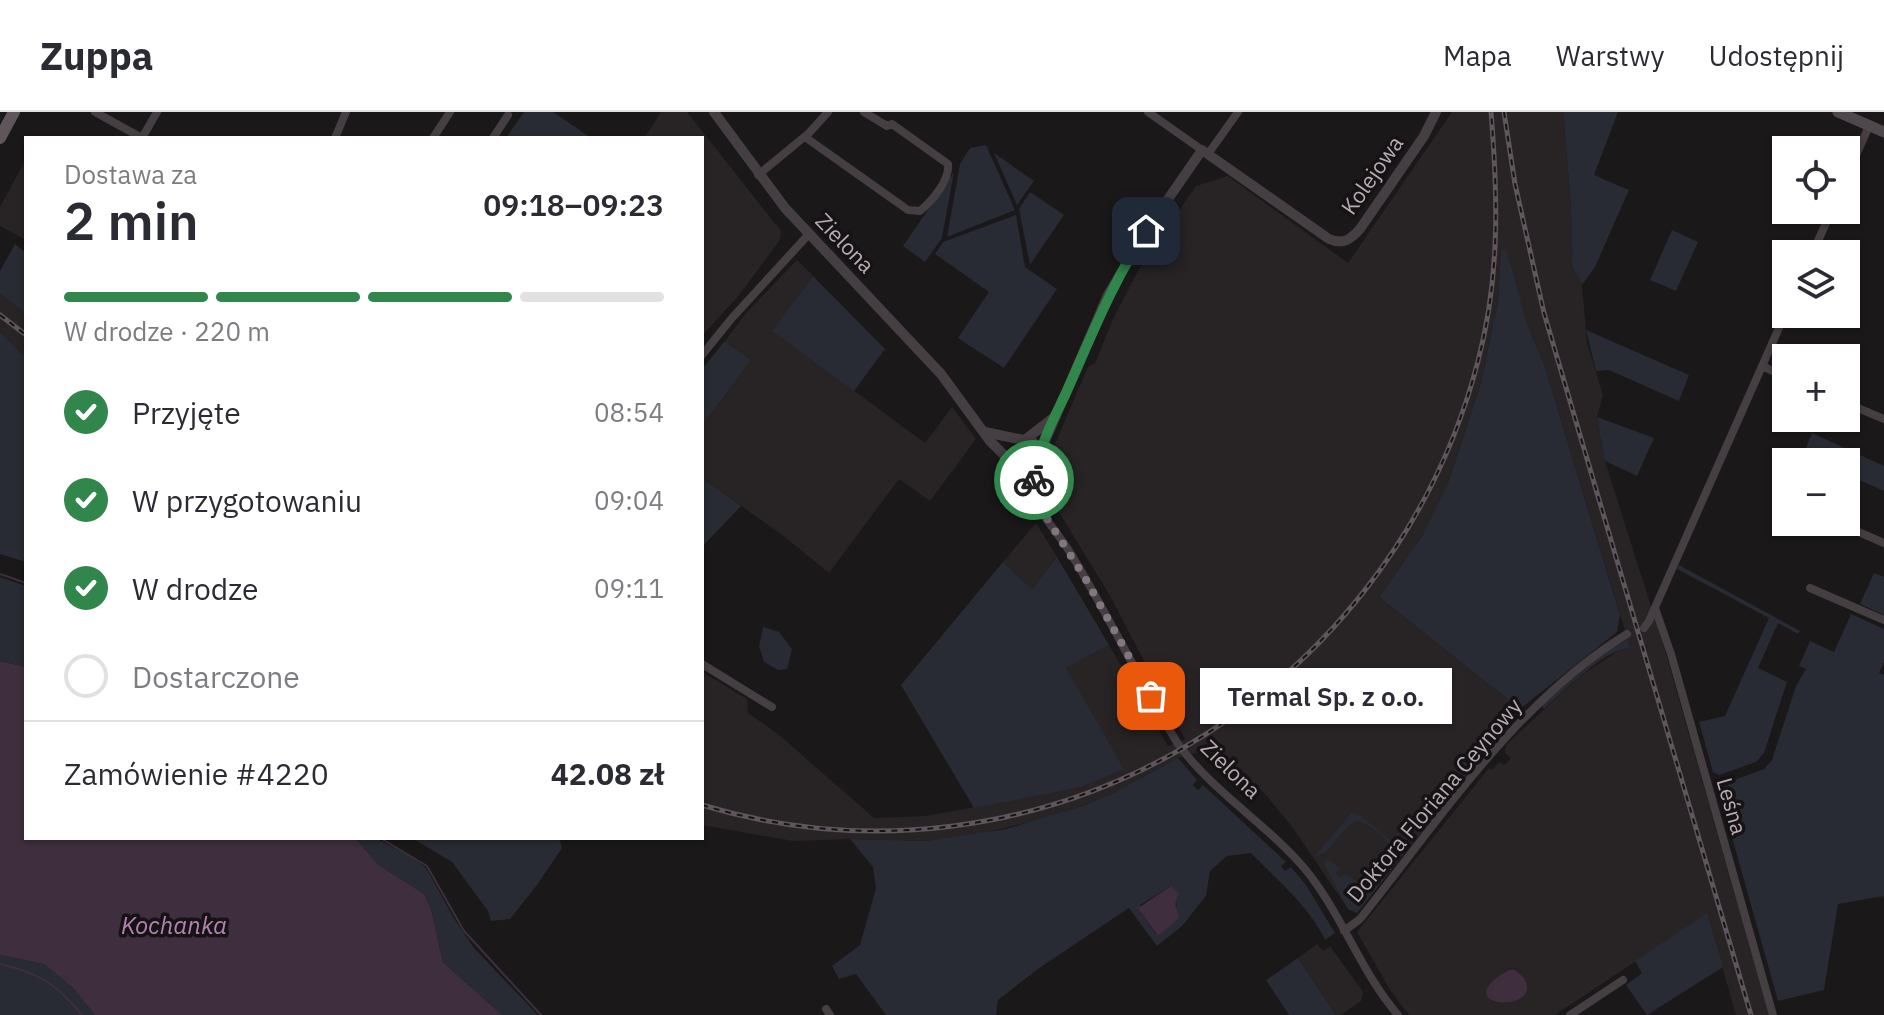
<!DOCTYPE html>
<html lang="pl">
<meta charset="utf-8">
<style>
:root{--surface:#fff;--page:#f2f2f3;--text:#2b2b33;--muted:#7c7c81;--line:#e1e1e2;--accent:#30864b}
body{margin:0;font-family:"IBM Plex Sans",sans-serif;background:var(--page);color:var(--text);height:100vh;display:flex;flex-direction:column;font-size:30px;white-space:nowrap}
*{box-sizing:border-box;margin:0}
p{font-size:26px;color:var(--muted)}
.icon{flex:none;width:44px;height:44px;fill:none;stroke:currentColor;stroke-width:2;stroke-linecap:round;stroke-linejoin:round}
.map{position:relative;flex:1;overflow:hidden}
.panel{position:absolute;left:24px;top:24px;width:680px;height:704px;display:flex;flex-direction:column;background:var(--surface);border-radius:0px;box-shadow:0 2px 6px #0004}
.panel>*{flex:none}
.buttons{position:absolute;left:1772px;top:24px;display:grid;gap:16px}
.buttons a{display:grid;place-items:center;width:88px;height:88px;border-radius:0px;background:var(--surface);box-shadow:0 2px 6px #0004;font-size:40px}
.pin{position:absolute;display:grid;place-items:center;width:68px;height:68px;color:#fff;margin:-34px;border-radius:16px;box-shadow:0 4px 12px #0006}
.courier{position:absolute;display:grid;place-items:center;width:80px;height:80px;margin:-40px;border:6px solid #30864b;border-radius:50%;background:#fff;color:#222;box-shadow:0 2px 10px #0007}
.bubble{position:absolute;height:56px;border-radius:0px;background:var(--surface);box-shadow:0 2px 6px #0004;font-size:26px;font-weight:600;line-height:56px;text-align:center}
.summary em{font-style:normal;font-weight:600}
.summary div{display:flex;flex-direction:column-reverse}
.summary{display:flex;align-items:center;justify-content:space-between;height:136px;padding:0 40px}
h1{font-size:52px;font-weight:600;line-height:60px}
.bar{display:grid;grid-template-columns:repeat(4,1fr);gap:12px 8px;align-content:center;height:96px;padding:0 40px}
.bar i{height:10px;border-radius:6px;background:var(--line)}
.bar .current{background:var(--accent)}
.bar p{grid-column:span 4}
.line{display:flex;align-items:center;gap:20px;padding:0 40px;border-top:2px solid var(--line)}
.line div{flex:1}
ol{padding:0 40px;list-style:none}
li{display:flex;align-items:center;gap:24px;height:88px}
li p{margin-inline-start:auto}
li .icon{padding:8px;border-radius:50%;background:var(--accent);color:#fff;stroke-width:4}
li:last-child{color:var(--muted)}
li i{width:44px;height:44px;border:4px solid var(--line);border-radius:50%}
header{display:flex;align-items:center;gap:48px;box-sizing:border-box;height:112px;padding:0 40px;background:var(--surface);border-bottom:2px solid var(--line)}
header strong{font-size:38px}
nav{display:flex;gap:44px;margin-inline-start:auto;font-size:28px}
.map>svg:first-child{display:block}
.built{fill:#282425}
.green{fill:#282b33;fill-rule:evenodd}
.water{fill:#3f2e3e}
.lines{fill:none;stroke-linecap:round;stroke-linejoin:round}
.stream{stroke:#3f2e3e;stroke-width:2}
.minor{stroke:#453e42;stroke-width:8}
.tertiary{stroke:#453e42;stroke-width:10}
.secondary{stroke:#50474d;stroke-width:11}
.primary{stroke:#5f555b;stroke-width:12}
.rail-casing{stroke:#5f555c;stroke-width:5}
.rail{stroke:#151314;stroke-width:2;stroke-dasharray:6;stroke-linecap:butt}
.done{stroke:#82777f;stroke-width:8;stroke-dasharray:0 14.4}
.route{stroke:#30864b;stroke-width:10}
.labels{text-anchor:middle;stroke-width:7;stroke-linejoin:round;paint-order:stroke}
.street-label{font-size:22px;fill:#baaab6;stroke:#151314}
.water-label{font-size:24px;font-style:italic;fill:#b681b2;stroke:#151314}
</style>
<header>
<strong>Zuppa</strong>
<nav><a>Mapa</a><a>Warstwy</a><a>Udostępnij</a></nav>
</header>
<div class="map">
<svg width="1884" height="903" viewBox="0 0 1884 903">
<rect width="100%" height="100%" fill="#1a1819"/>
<path class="built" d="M 661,0 L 687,0 L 781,119 L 780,128 L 740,182 L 702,224 L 702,26 L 644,26 Z
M 1452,0 L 1563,0 L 1571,93 L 1572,154 L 1582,173 L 1587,231 L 1603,283 L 1597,305 L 1605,349 L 1666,542 L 1769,903 L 1736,903 L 1707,802 L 1555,903 L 1409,903 L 1390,878 L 1357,820 L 1489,656 L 1492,658 L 1499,650 L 1505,653 L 1511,646 L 1505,641 L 1506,633 L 1580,564 L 1621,537 L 1630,535 L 1544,252 L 1527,212 L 1505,138 L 1501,138 L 1498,190 L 1481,271 L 1448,371 L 1422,424 L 1379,485 L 1520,597 L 1357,801 L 1348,797 L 1293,716 L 1266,683 L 1245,663 L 1199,640 L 1178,646 L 1115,680 L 1083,694 L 1038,708 L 974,723 L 926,729 L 850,727 L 793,729 L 702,713 L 702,560 L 747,587 L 748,601 L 778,622 L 874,706 L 926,704 L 1082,675 L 1124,657 L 1065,556 L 1109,533 L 1168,634 L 1185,627 L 1109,482 L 1046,379 L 1043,368 L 1054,334 L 1088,255 L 1095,251 L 1113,207 L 1139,157 L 1196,74 L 1228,64 L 1348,151 Z
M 26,47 L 26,128 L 0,114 L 0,95 Z
M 797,148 L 813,164 L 773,219 L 925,331 L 952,295 L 976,327 L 930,389 L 899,367 L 829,461 L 786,426 L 702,366 L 702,314 L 751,248 L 725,229 L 747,200 Z
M 0,181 L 26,202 L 26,246 L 0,220 Z
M 1036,411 L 1057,445 L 1032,477 L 1003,450 Z
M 1317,832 L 1323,839 L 1330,834 L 1363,880 L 1361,889 L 1341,903 L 1336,903 L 1298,846 Z"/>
<path class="green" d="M 524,0 L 553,0 L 591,26 L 506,26 Z
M 1563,0 L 1618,0 L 1594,63 L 1629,78 L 1595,155 L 1582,173 L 1572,154 L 1571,93 Z
M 986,33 L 1015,98 L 947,125 L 960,52 L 970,36 Z
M 994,41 L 1034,69 L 1017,93 Z
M 954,60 L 942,126 L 925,150 L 903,134 Z
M 1030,80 L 1064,103 L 1030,153 L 1019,97 Z
M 1016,103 L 1025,155 L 1057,177 L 1004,256 L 958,226 L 989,180 L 935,142 L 943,130 Z
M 1672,118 L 1698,130 L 1676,179 L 1650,168 Z
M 15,132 L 26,141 L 26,202 L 0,181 L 0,159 Z
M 1506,137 L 1527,212 L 1544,252 L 1620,503 L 1617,520 L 1520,597 L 1379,485 L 1422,424 L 1448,371 L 1481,271 L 1498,190 L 1501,138 Z
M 813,164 L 885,237 L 854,279 L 772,219 Z
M 1586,218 L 1689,263 L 1679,289 L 1609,258 L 1596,259 Z
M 0,220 L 26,246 L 26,450 L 0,442 Z
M 725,229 L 751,248 L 702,314 L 702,257 Z
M 1597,305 L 1654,326 L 1637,364 L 1605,349 Z
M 1812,321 L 1884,354 L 1884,379 L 1846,362 L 1846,350 L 1819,350 L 1803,343 Z
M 702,366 L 741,394 L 702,435 Z
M 1057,445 L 1109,533 L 1066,556 L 1124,657 L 1082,675 L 974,696 L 901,573 L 1003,450 L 1032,477 Z
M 1679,453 L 1800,519 L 1798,522 L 1778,511 L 1758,556 L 1787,570 L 1764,641 L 1756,650 L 1719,663 L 1713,660 L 1699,610 L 1725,604 L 1769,506 L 1677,457 Z
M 1874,461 L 1884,465 L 1884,503 L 1860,492 Z
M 0,465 L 26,474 L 26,555 L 0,549 Z
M 1851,502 L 1884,517 L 1884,550 L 1879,561 L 1884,563 L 1884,784 L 1838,792 L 1824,878 L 1778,889 L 1719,679 L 1721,673 L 1764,657 L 1772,648 L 1796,574 L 1806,557 L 1799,554 L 1810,529 L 1834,540 Z
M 763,515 L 779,520 L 792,537 L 787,557 L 778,558 L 764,550 L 759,534 Z
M 1628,527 L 1630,536 C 1604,537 1564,579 1544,597 L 1541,593 L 1608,538 Z
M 1496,612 L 1502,612 L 1503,618 L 1467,662 L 1457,655 L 1468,639 L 1472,642 L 1478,634 L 1475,629 L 1486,617 Z
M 1178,646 L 1197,668 L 1193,673 L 1198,678 L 1203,673 L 1286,750 L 1281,754 L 1285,759 L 1291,755 L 1306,773 L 1335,821 L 1325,828 C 1310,795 1276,767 1251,741 L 1227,744 L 1210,759 L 1206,784 L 1182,814 L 1157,834 L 1129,796 L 1038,857 L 998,888 L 996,903 L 886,903 L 856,862 L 839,867 L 832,854 L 860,833 L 876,776 L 873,755 L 850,727 L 926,729 L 1006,717 L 1083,694 L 1115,680 ZM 1171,774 L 1177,794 L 1156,822 L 1142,802 L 1140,793 Z
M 1352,700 L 1361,704 L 1405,740 L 1357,801 L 1348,797 L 1324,752 L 1325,749 L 1328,748 L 1340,756 L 1336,761 L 1340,766 L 1346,762 L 1361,773 L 1373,765 L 1390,742 C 1390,725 1372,713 1357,709 C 1339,716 1333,742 1315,744 Z
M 355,726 L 375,726 L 412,745 L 426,756 L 455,808 L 474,836 L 538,903 L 502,903 L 443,850 L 431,797 L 424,782 L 379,753 Z
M 412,726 L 559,726 L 562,736 L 537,773 L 510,807 L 491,809 L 488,799 L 452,750 Z
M 1707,801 L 1723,855 L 1647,903 L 1626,873 L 1642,861 L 1635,849 Z
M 0,843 L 44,852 L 72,875 L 95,903 L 0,903 Z
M 1298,846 L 1336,903 L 1289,903 L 1266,868 Z"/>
<path class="water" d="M 0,549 L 26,555 L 26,726 L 355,726 L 379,753 L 424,782 L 431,797 L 443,850 L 502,903 L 95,903 L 72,875 L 44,852 L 0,843 Z
M 1171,774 L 1179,782 C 1174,791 1175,795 1179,803 L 1178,807 L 1158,824 L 1138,796 Z
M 1509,858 L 1515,858 L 1524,866 C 1546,903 1442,896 1509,858 Z"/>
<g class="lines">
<path class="stream" d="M 0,462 L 26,471
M 380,726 L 427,754 L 464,819 L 541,903
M 0,852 C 39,861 57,872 82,903"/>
<path class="minor" d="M 95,0 L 142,26
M 1148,0 L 1202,38
M 805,25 L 908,98 L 920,99 C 932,89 950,68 948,52 L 892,12 L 887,14 L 864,0
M 142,26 L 157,0
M 335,26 L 346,0
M 433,26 L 450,0
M 493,26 L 508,3
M 1208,42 L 1238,0
M 758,63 L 809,21 L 828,0
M 1846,66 L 1869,14
M 1812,142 L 1832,98
M 702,243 L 732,206 L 809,122
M 1762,254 L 1786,265
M 1846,291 L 1884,307
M 1015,354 C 1026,386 1053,413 1071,442 C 1109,504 1140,570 1178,632 C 1213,680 1267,712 1305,757 C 1342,802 1360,859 1398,903
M 1034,386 L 1036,350
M 1836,410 L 1884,431
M 1810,476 L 1884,508
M 1655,496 L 1671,542 L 1773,903
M 1644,516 L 1649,509 L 1786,200
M 702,552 L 772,595
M 1344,819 L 1360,807 C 1441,706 1515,591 1627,522
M 826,897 L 830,903
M 1570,903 L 1623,868"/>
<path class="tertiary" d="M 714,0 L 785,96 L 941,262 L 990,329 L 1015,354 L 1022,357 L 1036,350 L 1108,183 L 1146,119 L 1202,38 L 1329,127 C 1343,133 1350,128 1360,117 L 1424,24 L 1436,0
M 985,320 L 1033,330 L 1038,336 L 1039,344
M 1026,327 L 1052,307"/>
<path class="secondary" d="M 1838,0 L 1884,20"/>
<path class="primary" d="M 0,26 L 14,0"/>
<g class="rail-casing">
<path id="rail" d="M 1504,0 L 1515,72 L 1544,201 L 1751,903
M 0,203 L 26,223
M 702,693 C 1039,795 1391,586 1478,249 C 1500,166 1498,85 1491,0"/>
</g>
<use href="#rail" class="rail"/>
</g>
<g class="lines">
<path class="done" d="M 1034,368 L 1034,386 L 1085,466 L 1151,584"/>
<path class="route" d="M 1034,368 C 1037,338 1053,308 1066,281 C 1092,223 1111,173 1146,119"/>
</g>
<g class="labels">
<g class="street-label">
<text transform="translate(1372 63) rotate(-55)" y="8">Kolejowa</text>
<text transform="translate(845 131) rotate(46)" y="8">Zielona</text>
<text transform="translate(1231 657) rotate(44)" y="8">Zielona</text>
<text transform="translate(1434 688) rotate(-50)" y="8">Doktora Floriana Ceynowy</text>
<text transform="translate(1732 694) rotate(74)" y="8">Leśna</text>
</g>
<g class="water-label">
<text x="174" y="822">Kochanka</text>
</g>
</g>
</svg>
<div class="buttons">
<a><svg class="icon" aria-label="locate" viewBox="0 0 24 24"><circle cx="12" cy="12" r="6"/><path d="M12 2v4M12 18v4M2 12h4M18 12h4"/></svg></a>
<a><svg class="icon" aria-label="layers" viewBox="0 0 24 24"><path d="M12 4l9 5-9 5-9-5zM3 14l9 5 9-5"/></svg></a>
<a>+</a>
<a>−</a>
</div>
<div class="pin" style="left:1151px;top:584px;background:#ea580c"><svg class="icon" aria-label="bag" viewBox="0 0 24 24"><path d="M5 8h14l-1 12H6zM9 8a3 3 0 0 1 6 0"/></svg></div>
<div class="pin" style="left:1146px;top:119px;background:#1f2937"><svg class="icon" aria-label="home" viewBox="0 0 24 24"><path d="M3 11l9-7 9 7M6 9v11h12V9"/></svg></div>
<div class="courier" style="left:1034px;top:368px"><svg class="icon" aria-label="bike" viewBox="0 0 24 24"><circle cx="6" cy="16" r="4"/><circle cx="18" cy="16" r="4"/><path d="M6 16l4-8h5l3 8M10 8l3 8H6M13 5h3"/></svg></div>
<div class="bubble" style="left:1200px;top:556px;width:252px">Termal Sp. z o.o.</div>
<section class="panel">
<div class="summary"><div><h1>2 min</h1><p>Dostawa za</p></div><em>09:18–09:23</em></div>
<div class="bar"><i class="current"></i><i class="current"></i><i class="current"></i><i></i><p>W drodze · 220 m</p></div>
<ol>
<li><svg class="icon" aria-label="check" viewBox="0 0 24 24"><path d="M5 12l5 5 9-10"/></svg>Przyjęte<p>08:54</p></li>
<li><svg class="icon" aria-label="check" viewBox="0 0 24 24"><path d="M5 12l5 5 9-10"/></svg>W przygotowaniu<p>09:04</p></li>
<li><svg class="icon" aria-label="check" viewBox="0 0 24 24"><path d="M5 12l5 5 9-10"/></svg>W drodze<p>09:11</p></li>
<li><i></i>Dostarczone</li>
</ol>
<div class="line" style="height:104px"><div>Zamówienie #4220</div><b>42.08 zł</b></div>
</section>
</div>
